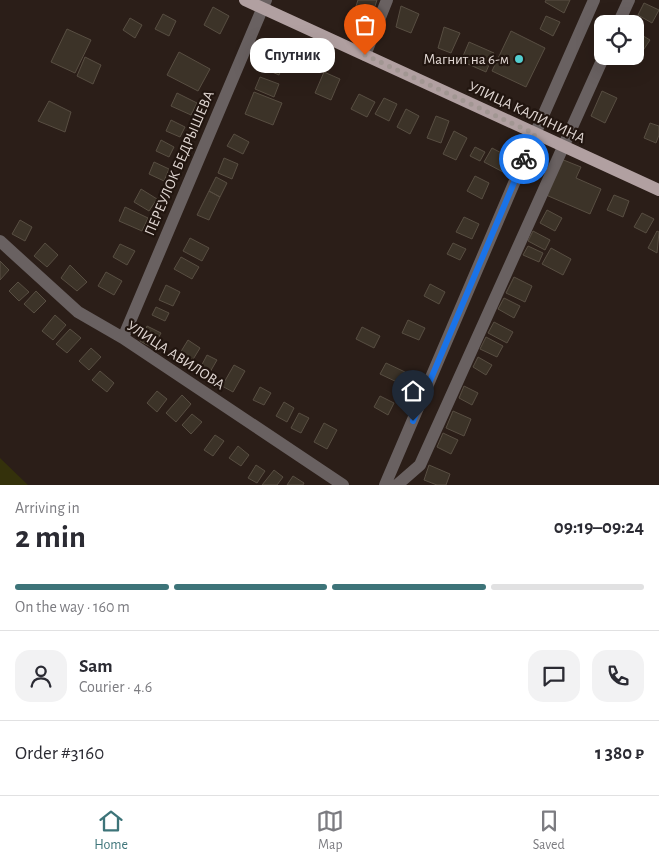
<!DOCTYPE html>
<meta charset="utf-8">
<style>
:root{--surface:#fff;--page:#f2f2f3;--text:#2b2b33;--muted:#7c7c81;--line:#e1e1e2;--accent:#3d7479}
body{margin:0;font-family:"Alegreya Sans",sans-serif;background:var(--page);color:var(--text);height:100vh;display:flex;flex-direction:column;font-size:19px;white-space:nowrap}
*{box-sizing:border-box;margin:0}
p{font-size:16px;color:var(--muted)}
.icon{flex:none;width:28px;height:28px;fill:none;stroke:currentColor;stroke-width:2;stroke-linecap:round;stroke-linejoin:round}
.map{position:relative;height:485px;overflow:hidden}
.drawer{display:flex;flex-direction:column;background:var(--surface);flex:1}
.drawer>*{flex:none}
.buttons{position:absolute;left:594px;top:15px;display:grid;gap:10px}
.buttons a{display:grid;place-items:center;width:50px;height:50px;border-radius:10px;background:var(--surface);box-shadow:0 5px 20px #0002;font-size:25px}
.pin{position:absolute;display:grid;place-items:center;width:42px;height:42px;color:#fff;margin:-51px -21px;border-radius:50% 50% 50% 0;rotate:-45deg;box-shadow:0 0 5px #0007}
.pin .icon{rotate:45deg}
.courier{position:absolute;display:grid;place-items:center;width:50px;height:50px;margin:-25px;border:4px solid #1a73e8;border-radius:50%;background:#fff;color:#222;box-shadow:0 1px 6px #0007}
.bubble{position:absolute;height:35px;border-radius:15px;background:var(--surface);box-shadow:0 5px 20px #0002;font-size:16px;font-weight:700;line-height:35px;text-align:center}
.summary em{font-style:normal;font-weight:700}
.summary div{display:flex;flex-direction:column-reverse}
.summary{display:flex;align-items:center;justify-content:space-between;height:85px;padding:0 15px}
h1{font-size:32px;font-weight:700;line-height:38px}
.bar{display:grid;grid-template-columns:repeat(4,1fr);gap:8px 5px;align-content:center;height:60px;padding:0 15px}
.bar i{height:6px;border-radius:4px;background:var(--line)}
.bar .current{background:var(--accent)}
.bar p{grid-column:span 4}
.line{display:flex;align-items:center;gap:12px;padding:0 15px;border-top:1px solid var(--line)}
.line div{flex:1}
.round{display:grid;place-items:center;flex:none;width:52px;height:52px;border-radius:15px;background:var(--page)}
.dock{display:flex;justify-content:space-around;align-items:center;height:70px;border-top:1px solid var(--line);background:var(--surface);font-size:14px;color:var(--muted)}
.dock a{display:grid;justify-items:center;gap:2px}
.dock .current{color:var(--accent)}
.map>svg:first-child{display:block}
.green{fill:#34310b}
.building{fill:#3c3328;stroke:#584e42}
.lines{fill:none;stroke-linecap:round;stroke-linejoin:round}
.minor{stroke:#696161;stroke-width:12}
.major{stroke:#b1a0a1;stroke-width:12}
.done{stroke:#a19692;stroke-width:5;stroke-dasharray:0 9}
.route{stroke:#1a73e8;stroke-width:6}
.poi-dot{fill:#52cdcf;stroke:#21150f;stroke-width:2}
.labels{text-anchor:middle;stroke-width:4.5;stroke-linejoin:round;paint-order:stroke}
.poi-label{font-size:15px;fill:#e1d7d3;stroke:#21150f;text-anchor:end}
.street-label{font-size:15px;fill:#e1d7d3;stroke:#21150f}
</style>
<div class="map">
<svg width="659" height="485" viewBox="0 0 659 485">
<rect width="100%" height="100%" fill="#2b1e18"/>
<path class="green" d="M 0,458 L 28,485 L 0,485 Z"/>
<path class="building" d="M 358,0 L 377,0 L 372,15 L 355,9 Z
M 546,0 L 570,0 L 564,13 L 545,2 Z
M 644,3 L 659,10 L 652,23 L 638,15 Z
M 401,6 L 419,14 L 411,33 L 396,27 Z
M 213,7 L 229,16 L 220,34 L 204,25 Z
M 163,14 L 176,21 L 169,36 L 155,29 Z
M 546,16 L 560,22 L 553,36 L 540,29 Z
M 130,18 L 142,25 L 135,38 L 123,30 Z
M 444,27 L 460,33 L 451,53 L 438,48 Z
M 67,29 L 91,40 L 75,73 L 51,62 Z
M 511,31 L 545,48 L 526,87 L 492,71 Z
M 635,31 L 650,40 L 642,52 L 635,48 Z
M 469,42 L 494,53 L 486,72 L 461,61 Z
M 273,50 L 287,55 L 279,75 L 265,69 Z
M 179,52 L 210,69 L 198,91 L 167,75 Z
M 85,57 L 101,65 L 93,84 L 77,76 Z
M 324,72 L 340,79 L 331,100 L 315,93 Z
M 260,77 L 279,84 L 274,97 L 255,89 Z
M 602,91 L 617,98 L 605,123 L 591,116 Z
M 254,92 L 282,103 L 273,125 L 245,114 Z
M 177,93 L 197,103 L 191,115 L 171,106 Z
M 359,94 L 375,102 L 367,117 L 351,109 Z
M 384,98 L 397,104 L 389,121 L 375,114 Z
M 49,101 L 71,112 L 65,132 L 38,121 Z
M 406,109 L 419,116 L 410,134 L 397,127 Z
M 436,116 L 449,121 L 441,143 L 427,138 Z
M 171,120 L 185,127 L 180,137 L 166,131 Z
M 650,123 L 659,126 L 659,135 L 656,143 L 644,138 Z
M 454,131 L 467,138 L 456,160 L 443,154 Z
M 234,134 L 249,142 L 243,154 L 227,146 Z
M 161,140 L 174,147 L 169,157 L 156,151 Z
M 475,147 L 485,152 L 480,161 L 470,156 Z
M 492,148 L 511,158 L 503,172 L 484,162 Z
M 224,158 L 238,164 L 232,179 L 218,173 Z
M 561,159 L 581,167 L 576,178 L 601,189 L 590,214 L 546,195 Z
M 154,162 L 169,169 L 164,181 L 149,174 Z
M 475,176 L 489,183 L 482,199 L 467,191 Z
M 216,177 L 227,183 L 220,197 L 209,191 Z
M 141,189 L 157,199 L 149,211 L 134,202 Z
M 209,191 L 220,197 L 209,220 L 197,215 Z
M 614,195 L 629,201 L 623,217 L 607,210 Z
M 125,207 L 148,218 L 142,231 L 119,221 Z
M 547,210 L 562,218 L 555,231 L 540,223 Z
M 642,213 L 654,219 L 646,233 L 634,227 Z
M 464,217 L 479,224 L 472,239 L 456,232 Z
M 20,220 L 32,227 L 25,241 L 12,234 Z
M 533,231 L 550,240 L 545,250 L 528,241 Z
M 657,231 L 659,232 L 657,253 L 648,248 Z
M 190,238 L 209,248 L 202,261 L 183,251 Z
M 45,243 L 58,255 L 47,267 L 34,256 Z
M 453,243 L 466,249 L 460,260 L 447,254 Z
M 120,244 L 135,251 L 127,265 L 113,257 Z
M 528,246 L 543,253 L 539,262 L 523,255 Z
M 551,248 L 571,259 L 563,275 L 542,264 Z
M 181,257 L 199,267 L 192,279 L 174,269 Z
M 0,261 L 9,270 L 0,280 Z
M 70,265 L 87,282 L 77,291 L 61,278 Z
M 106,272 L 122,281 L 114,295 L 98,286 Z
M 514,277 L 532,286 L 525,302 L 506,293 Z
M 18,282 L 29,292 L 19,301 L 9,291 Z
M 430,284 L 445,292 L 439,304 L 424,296 Z
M 166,285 L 180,292 L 173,306 L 159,300 Z
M 36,291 L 46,301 L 34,313 L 24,304 Z
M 504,298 L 520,306 L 514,318 L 498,309 Z
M 156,307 L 169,313 L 165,321 L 152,315 Z
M 55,315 L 66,325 L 53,340 L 42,331 Z
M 408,320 L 425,328 L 419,340 L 402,333 Z
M 494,322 L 513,332 L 507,343 L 488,333 Z
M 147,326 L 161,333 L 153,348 L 140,341 Z
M 362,327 L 380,336 L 374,348 L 356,339 Z
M 70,329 L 81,338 L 67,353 L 56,344 Z
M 486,337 L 503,346 L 497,357 L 480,349 Z
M 188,340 L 200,348 L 189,366 L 177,358 Z
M 91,348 L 101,357 L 89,370 L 79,361 Z
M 207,355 L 217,360 L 206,379 L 197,374 Z
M 478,357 L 492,365 L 486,375 L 473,367 Z
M 386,363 L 405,372 L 399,383 L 380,374 Z
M 234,365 L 245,371 L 233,392 L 222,386 Z
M 100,371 L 114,383 L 107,392 L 92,380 Z
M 464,386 L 478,393 L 472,405 L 459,398 Z
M 260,387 L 271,393 L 264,405 L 253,400 Z
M 157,391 L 167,399 L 157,412 L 147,403 Z
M 182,395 L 191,404 L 176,422 L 166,413 Z
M 380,396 L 394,403 L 388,415 L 374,407 Z
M 284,402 L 294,408 L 287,422 L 276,416 Z
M 453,411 L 471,419 L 464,436 L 446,428 Z
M 299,413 L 309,418 L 301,433 L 291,428 Z
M 192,414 L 202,422 L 191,434 L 182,425 Z
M 324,423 L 337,430 L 327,449 L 314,442 Z
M 443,433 L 458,440 L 451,454 L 437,447 Z
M 215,435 L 224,441 L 213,456 L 204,450 Z
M 238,446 L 249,455 L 241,466 L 229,458 Z
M 256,465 L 265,471 L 257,483 L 248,478 Z
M 429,465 L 450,474 L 446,485 L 437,485 L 424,480 Z
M 274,470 L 283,477 L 277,485 L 262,485 Z
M 293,476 L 304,483 L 303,485 L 287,485 Z"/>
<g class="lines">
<path class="minor" d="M 618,24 L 629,0
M 365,55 L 387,0
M 0,241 L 78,312 L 123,338 L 343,485
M 123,338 L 266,0
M 385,485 L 535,134 L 594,0
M 397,485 L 420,465 L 604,56"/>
<path class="major" d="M 245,0 L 659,190"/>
</g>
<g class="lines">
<path class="done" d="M 365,55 L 535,134 L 524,159"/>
<path class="route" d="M 413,421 L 524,159"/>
</g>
<circle class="poi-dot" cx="519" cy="59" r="5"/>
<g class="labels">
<g class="poi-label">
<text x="509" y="64">Магнит на 6-м</text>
</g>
<g class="street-label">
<text transform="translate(527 112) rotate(25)" y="5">УЛИЦА КАЛИНИНА</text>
<text transform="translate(179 163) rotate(-67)" y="5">ПЕРЕУЛОК БЕДРЫШЕВА</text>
<text transform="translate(176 355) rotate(33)" y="5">УЛИЦА АВИЛОВА</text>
</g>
</g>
</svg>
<div class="buttons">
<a><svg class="icon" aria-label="locate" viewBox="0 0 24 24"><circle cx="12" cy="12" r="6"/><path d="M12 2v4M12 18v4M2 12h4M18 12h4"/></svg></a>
</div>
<div class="pin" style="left:365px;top:55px;background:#ea580c"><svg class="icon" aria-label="bag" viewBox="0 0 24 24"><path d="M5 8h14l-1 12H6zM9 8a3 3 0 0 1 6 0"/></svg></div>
<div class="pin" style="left:413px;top:421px;background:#1f2937"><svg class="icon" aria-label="home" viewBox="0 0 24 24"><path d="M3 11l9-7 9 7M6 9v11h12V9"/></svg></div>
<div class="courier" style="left:524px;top:159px"><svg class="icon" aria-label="bike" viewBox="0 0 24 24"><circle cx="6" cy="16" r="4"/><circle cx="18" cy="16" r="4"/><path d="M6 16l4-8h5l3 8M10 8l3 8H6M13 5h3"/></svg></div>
<div class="bubble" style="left:250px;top:38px;width:85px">Спутник</div>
</div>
<section class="drawer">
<div class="summary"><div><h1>2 min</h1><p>Arriving in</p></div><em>09:19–09:24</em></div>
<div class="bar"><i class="current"></i><i class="current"></i><i class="current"></i><i></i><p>On the way · 160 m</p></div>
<div class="line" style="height:90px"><a class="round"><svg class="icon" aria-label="person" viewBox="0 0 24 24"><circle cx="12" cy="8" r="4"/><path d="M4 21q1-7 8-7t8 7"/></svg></a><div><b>Sam</b><p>Courier · 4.6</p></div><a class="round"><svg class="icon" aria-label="chat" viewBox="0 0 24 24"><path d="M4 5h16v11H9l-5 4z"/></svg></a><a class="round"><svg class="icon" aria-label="phone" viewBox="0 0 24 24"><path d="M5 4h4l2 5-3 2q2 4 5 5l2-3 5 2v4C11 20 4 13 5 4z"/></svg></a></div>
<div class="line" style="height:65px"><div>Order #3160</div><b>1 380 ₽</b></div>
</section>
<nav class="dock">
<a class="current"><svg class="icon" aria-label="home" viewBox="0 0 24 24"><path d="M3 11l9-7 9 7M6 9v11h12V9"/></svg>Home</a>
<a><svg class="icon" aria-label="map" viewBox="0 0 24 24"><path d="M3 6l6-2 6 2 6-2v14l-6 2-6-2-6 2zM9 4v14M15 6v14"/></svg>Map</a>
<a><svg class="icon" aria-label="saved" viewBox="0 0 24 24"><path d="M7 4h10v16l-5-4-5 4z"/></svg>Saved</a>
</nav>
